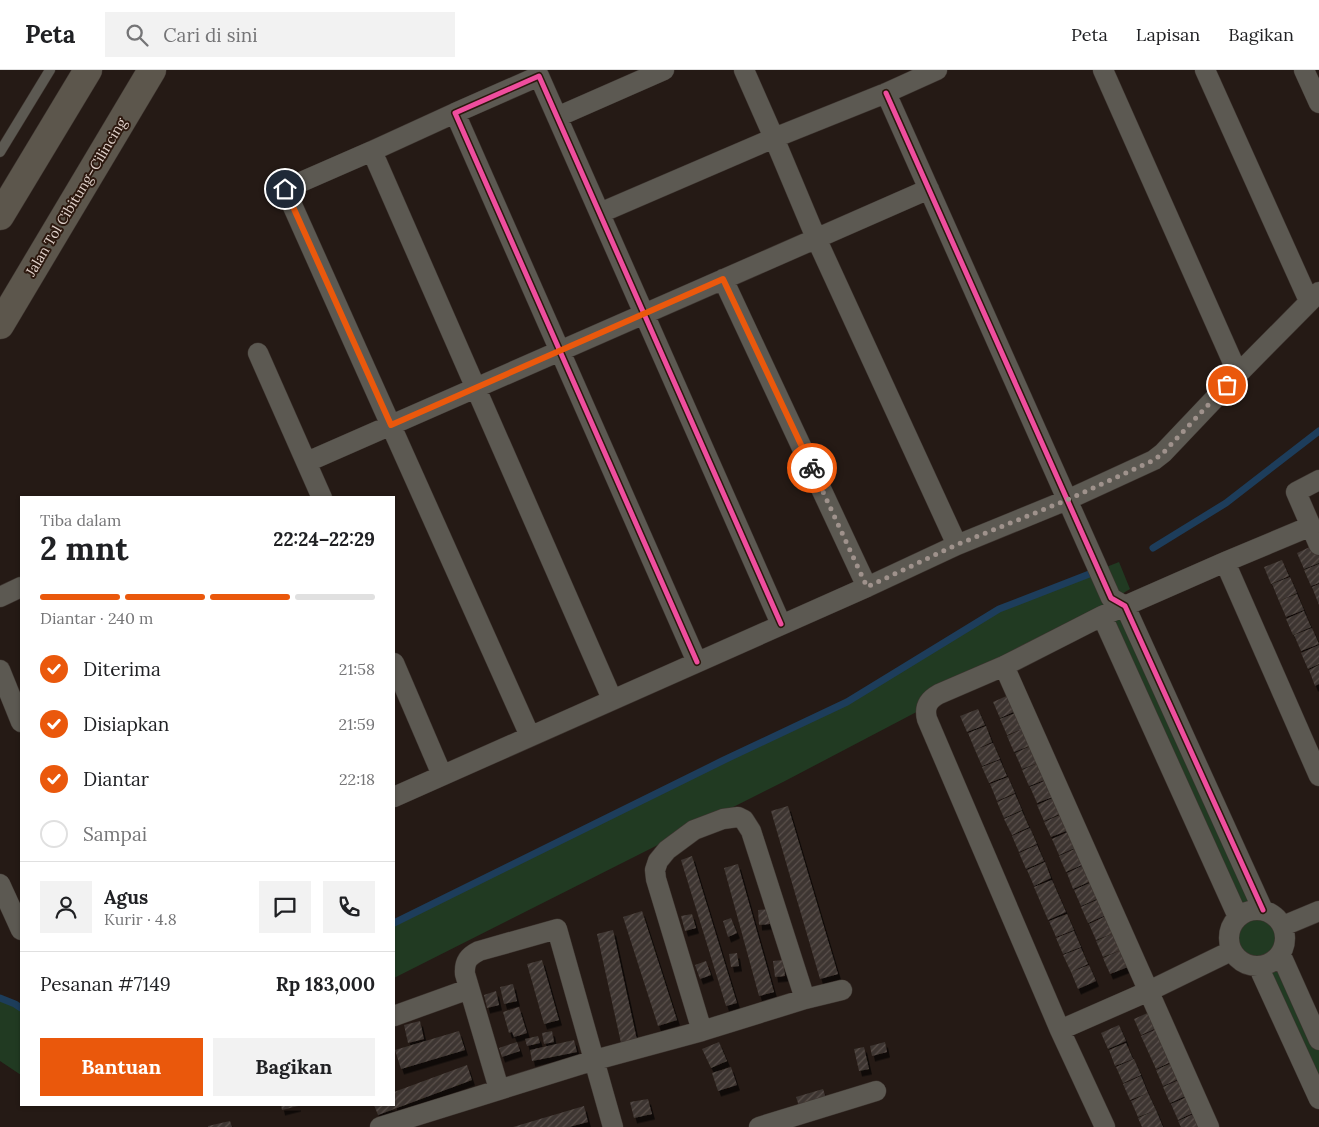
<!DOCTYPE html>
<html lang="id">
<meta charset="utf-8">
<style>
:root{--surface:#fff;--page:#f2f2f2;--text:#202124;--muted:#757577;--line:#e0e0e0;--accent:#ea580c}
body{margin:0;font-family:Lora,serif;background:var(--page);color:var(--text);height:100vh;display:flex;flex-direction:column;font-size:19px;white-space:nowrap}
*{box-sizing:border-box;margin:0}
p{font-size:16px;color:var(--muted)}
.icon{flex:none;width:28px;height:28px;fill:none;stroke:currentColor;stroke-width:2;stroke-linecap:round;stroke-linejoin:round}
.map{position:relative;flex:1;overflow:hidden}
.sheet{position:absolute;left:20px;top:426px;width:375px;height:610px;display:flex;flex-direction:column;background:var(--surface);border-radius:0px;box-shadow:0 1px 4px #0004}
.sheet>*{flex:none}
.pin{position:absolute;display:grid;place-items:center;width:42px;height:42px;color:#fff;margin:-21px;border:2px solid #fff;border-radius:50%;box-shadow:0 1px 5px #0007}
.courier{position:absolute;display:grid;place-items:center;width:50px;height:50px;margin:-25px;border:4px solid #ea580c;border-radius:50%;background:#fff;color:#222;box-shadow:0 1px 6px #0007}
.headline em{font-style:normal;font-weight:800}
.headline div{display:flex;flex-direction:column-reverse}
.headline{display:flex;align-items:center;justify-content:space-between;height:85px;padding:0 20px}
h1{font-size:32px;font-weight:800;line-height:38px}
.bar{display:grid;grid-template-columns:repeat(4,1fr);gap:8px 5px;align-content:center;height:60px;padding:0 20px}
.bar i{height:6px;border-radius:4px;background:var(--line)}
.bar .selected{background:var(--accent)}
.bar p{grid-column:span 4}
.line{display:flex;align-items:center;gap:12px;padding:0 20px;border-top:1px solid var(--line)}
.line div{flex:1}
.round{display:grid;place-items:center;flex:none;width:52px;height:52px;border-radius:0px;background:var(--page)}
ol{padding:0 20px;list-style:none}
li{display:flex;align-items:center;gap:15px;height:55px}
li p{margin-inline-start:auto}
li .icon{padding:5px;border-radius:50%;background:var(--accent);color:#fff;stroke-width:4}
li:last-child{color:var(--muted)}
li i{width:28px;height:28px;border:2px solid var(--line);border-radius:50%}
.button{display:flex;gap:10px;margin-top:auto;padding:10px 20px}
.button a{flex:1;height:58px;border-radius:0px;background:var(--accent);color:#fff;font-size:20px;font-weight:800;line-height:58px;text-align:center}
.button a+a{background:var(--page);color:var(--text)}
header{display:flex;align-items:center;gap:30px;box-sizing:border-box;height:70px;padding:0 25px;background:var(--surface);border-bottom:1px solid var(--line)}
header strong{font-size:24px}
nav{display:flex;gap:28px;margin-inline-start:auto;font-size:18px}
.search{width:350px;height:45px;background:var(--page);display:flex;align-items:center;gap:12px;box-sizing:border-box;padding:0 18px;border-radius:0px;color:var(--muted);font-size:19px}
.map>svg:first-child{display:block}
.green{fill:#213a22}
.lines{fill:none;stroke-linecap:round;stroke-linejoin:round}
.stream{stroke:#1d3d5b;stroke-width:7}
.building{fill:url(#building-hatch);filter:url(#shadow)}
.lane-casing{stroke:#3e3530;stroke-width:11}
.street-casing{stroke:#3e3530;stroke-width:21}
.highway-casing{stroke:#3e3530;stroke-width:29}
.lane{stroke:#5c5952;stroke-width:10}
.street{stroke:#5c5952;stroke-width:20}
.highway{stroke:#5c564c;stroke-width:28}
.cycleway-casing{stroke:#2c180e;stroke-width:8}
.cycleway{stroke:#ef4d9e;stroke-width:5}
.done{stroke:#9f928c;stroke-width:5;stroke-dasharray:0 9}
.route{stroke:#ea580c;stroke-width:6}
.labels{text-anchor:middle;stroke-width:4;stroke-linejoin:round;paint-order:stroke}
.street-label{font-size:14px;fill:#e1d2cc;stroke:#2c180e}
</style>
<header>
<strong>Peta</strong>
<div class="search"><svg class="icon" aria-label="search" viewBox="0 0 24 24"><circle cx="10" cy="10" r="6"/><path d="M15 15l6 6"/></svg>Cari di sini</div>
<nav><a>Peta</a><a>Lapisan</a><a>Bagikan</a></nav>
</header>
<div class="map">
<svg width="1319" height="1057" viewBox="0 0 1319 1057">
<defs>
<pattern id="building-hatch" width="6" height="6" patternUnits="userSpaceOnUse" patternTransform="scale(1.25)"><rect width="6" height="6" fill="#3e3530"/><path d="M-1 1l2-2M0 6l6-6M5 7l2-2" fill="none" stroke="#5a514d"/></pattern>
<filter id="shadow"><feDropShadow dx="3" dy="5.5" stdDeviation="0" flood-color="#0009"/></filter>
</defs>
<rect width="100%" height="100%" fill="#251a15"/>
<path class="green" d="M 1119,492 L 1130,519 L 1004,596 L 926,637 L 785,711 L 394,908 L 394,853 L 722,691 L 847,632 L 999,539 Z
M 1125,536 L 1262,840 L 1272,844 L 1283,856 L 1281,885 L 1319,970 L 1319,1029 L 1259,898 L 1241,893 L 1231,881 L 1229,868 L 1232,855 L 1102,546 Z
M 0,928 L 15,934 L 21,938 L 21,1005 L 0,991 Z"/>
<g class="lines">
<path class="stream" d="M 1153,478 L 1226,433 L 1319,361
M 394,853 L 722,691 L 847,632 L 999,539 L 1097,501
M 0,928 L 15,934 L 21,938"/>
</g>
<path class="building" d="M 1314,475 L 1319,486 L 1319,493 L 1304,499 L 1297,483 Z
M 1282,490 L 1289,506 L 1271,514 L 1264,497 Z
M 1319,494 L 1319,513 L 1311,516 L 1304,500 Z
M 1290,507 L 1297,523 L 1279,531 L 1272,514 Z
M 1319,514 L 1319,535 L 1312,517 Z
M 1297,524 L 1304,540 L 1286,547 L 1279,531 Z
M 1304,541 L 1311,557 L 1293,565 L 1286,549 Z
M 1312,558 L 1319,574 L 1301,581 L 1294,565 Z
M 1319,575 L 1319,594 L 1308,599 L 1301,583 Z
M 1319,595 L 1319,614 L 1315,616 L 1309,600 Z
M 1011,624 L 1018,640 L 1000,648 L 993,632 Z
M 978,639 L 985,655 L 967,662 L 960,646 Z
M 1018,642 L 1025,658 L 1007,665 L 1000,649 Z
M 986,656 L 992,672 L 975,680 L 968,663 Z
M 1025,658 L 1032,675 L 1014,682 L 1007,666 Z
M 993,673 L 1000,689 L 982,696 L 975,680 Z
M 1033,675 L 1040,692 L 1022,699 L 1015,683 Z
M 1000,690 L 1007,706 L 989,713 L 982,697 Z
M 1040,692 L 1047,709 L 1029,716 L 1022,700 Z
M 1008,707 L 1015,723 L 997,731 L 990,714 Z
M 1047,710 L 1055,726 L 1037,733 L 1030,717 Z
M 1015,724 L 1022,740 L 1004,748 L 997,732 Z
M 1055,727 L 1062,743 L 1044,751 L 1037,735 Z
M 788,736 L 838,904 L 820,909 L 771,741 Z
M 1022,741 L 1029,757 L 1012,765 L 1004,749 Z
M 1062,744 L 1069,760 L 1051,767 L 1044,752 Z
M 1030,758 L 1037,774 L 1019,782 L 1012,766 Z
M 1070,761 L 1077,777 L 1059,785 L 1052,769 Z
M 1037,775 L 1044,791 L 1026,799 L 1019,783 Z
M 1077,778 L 1084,794 L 1066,802 L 1059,786 Z
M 692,786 L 737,933 L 726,936 L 681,790 Z
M 1045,792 L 1051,808 L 1034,816 L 1027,800 Z
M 738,794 L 774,922 L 759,926 L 724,798 Z
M 1084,795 L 1091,811 L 1073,819 L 1067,803 Z
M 1052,810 L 1066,842 L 1048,850 L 1034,817 Z
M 1092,812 L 1099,828 L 1081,836 L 1074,820 Z
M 1099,829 L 1106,845 L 1088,853 L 1081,837 Z
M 769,839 L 770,854 L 759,855 L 758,840 Z
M 642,841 L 677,950 L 658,956 L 623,847 Z
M 692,844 L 696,858 L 685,861 L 681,846 Z
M 1067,844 L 1074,860 L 1056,867 L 1049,851 Z
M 1106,846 L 1114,863 L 1096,870 L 1089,854 Z
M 731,848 L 737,863 L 728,867 L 723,851 Z
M 613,860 L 637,970 L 621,973 L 597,864 Z
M 1074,861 L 1081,877 L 1063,884 L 1056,868 Z
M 1114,863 L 1121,880 L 1103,887 L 1096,871 Z
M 1081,878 L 1088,894 L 1071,902 L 1063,885 Z
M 1121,880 L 1128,897 L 1110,904 L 1103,888 Z
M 737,883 L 739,896 L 731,897 L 729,884 Z
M 542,890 L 559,950 L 544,954 L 527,894 Z
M 783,890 L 785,906 L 775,907 L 773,891 Z
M 706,891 L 711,905 L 700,909 L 695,895 Z
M 1089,895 L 1096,911 L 1078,919 L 1071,902 Z
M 513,914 L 517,931 L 504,934 L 500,917 Z
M 496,921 L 499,935 L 487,938 L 484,925 Z
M 519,937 L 527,963 L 514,967 L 512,962 L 509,963 L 503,942 Z
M 1152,941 L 1159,957 L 1141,965 L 1134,949 Z
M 420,951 L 424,969 L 408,973 L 404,955 Z
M 1119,955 L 1126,971 L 1108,979 L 1101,963 Z
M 1159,958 L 1173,991 L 1156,999 L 1141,966 Z
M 459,961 L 465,980 L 401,999 L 395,980 Z
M 552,961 L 554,972 L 544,974 L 542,963 Z
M 538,966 L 540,973 L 527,976 L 525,969 Z
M 574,970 L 577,982 L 532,991 L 530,980 Z
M 517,972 L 520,981 L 502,987 L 499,978 Z
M 719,972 L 727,991 L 711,998 L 702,979 Z
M 885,972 L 887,982 L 872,986 L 870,976 Z
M 1126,973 L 1133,989 L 1115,996 L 1109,980 Z
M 864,977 L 869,999 L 859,1001 L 854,979 Z
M 1134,989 L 1141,1005 L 1123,1013 L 1116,997 Z
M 1174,992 L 1181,1008 L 1163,1016 L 1156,1000 Z
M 467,995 L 472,1010 L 378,1045 L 374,1035 L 394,1035 L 394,1022 Z
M 731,997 L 737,1015 L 718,1021 L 712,1003 Z
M 1141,1006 L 1148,1023 L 1130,1030 L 1123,1014 Z
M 1181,1009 L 1188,1025 L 1170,1033 L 1163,1017 Z
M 823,1019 L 826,1028 L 799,1036 L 796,1027 Z
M 1148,1023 L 1156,1040 L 1138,1047 L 1131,1031 Z
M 1189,1026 L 1195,1042 L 1178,1050 L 1171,1034 Z
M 648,1029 L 652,1044 L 634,1048 L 630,1032 Z
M 281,1035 L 298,1035 L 298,1036 L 282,1040 Z
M 584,1036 L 588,1052 L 569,1057 L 513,1057 Z
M 1156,1040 L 1163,1057 L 1142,1057 L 1138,1048 Z
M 1196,1043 L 1202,1057 L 1181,1057 L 1178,1051 Z
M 230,1051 L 232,1057 L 208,1057 L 208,1056 Z"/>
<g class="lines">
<g class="lane-casing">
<path id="lane" d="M 0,82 L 50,0"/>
</g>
<g class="street-casing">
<path id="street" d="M 744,0 L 774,68 L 816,168 L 957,475
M 1103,0 L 1238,304
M 1205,0 L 1309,231
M 1304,0 L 1319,33
M 886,23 L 1111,528 L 1125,536 L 1263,840
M 455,43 L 372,81 L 612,629
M 557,47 L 664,0
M 372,81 L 285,119 L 530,666
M 600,143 L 774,68 L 886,23 L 937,0
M 723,209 L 867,517 L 957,475 L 1067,430 L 1154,390 L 1163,383 L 1238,304 L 1319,222
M 258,283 L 322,428
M 307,392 L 929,119
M 1319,410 L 1296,422 L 1319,475
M 1225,492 L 1319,706
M 0,527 L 21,517
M 1102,546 L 1238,847
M 697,592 L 455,43 L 539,6 L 781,554
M 394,593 L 442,705
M 1004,596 L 1209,1057
M 0,600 L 21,652
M 394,727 L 867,517
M 0,814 L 21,860
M1229 868a28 28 0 1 1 56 0a28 28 0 1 1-56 0Z
M 1283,856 L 1319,841
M 1281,885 L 1319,970
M 1259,898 L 1319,1029
M 394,946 L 469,919
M 1060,960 L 1149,921 L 1231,881
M 702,961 L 656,809 L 655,800 L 658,791 L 667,780 L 694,760 L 723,749 L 738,747 L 744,750 L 751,761 L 805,929
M 499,1019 L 465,904 C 464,891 469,886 479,881 L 557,859 L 613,1057
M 380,1057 L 595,990 L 702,961 L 805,929 L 842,920
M 759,1057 L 876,1021
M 1105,1057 L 1060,960 L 927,649 C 924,637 928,630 939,624 L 1004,596 L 1102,546 L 1225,492 L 1311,456"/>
</g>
<g class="highway-casing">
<path id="highway" d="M 0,146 L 88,0
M 0,255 L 152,0"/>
</g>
<use href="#lane" class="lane"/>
<use href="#street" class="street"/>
<use href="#highway" class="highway"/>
<g class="cycleway-casing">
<path id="cycleway" d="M 886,23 L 1111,528 L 1125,536 L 1263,840
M 697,592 L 455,43 L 539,6 L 781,554"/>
</g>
<use href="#cycleway" class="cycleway"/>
</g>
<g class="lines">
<path class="done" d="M 812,398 L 867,517 L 956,475 L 1067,430 L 1154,390 L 1163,383 L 1227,315"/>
<path class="route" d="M 285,119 L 391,355 L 723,209 L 812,398"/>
</g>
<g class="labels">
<g class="street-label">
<text transform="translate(76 127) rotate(-59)" y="5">Jalan Tol Cibitung–Cilincing</text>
</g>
</g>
</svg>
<div class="pin" style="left:1227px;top:315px;background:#ea580c"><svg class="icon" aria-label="bag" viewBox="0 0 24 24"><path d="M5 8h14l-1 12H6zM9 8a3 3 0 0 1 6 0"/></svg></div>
<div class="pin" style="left:285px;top:119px;background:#1f2937"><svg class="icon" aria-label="home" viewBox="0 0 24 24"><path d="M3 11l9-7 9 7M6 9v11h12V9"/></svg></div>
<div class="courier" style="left:812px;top:398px"><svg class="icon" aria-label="bike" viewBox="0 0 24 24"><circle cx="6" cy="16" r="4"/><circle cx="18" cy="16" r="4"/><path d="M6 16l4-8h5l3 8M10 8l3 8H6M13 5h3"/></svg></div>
<section class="sheet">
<div class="headline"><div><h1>2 mnt</h1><p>Tiba dalam</p></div><em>22:24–22:29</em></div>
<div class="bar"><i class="selected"></i><i class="selected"></i><i class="selected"></i><i></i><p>Diantar · 240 m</p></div>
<ol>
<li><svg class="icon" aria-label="check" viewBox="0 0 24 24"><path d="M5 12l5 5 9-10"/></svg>Diterima<p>21:58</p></li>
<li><svg class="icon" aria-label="check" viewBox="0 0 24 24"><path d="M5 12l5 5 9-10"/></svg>Disiapkan<p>21:59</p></li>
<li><svg class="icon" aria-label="check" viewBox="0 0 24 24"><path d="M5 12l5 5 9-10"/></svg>Diantar<p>22:18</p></li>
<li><i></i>Sampai</li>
</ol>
<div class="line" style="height:90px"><a class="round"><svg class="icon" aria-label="person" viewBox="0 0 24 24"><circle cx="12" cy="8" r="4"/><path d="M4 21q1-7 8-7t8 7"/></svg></a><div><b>Agus</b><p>Kurir · 4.8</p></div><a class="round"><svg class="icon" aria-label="chat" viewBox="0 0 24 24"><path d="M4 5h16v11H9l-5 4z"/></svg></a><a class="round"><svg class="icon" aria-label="phone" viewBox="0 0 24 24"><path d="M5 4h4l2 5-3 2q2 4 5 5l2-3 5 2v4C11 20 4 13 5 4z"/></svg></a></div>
<div class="line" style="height:65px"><div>Pesanan #7149</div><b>Rp 183,000</b></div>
<div class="button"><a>Bantuan</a><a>Bagikan</a></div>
</section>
</div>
